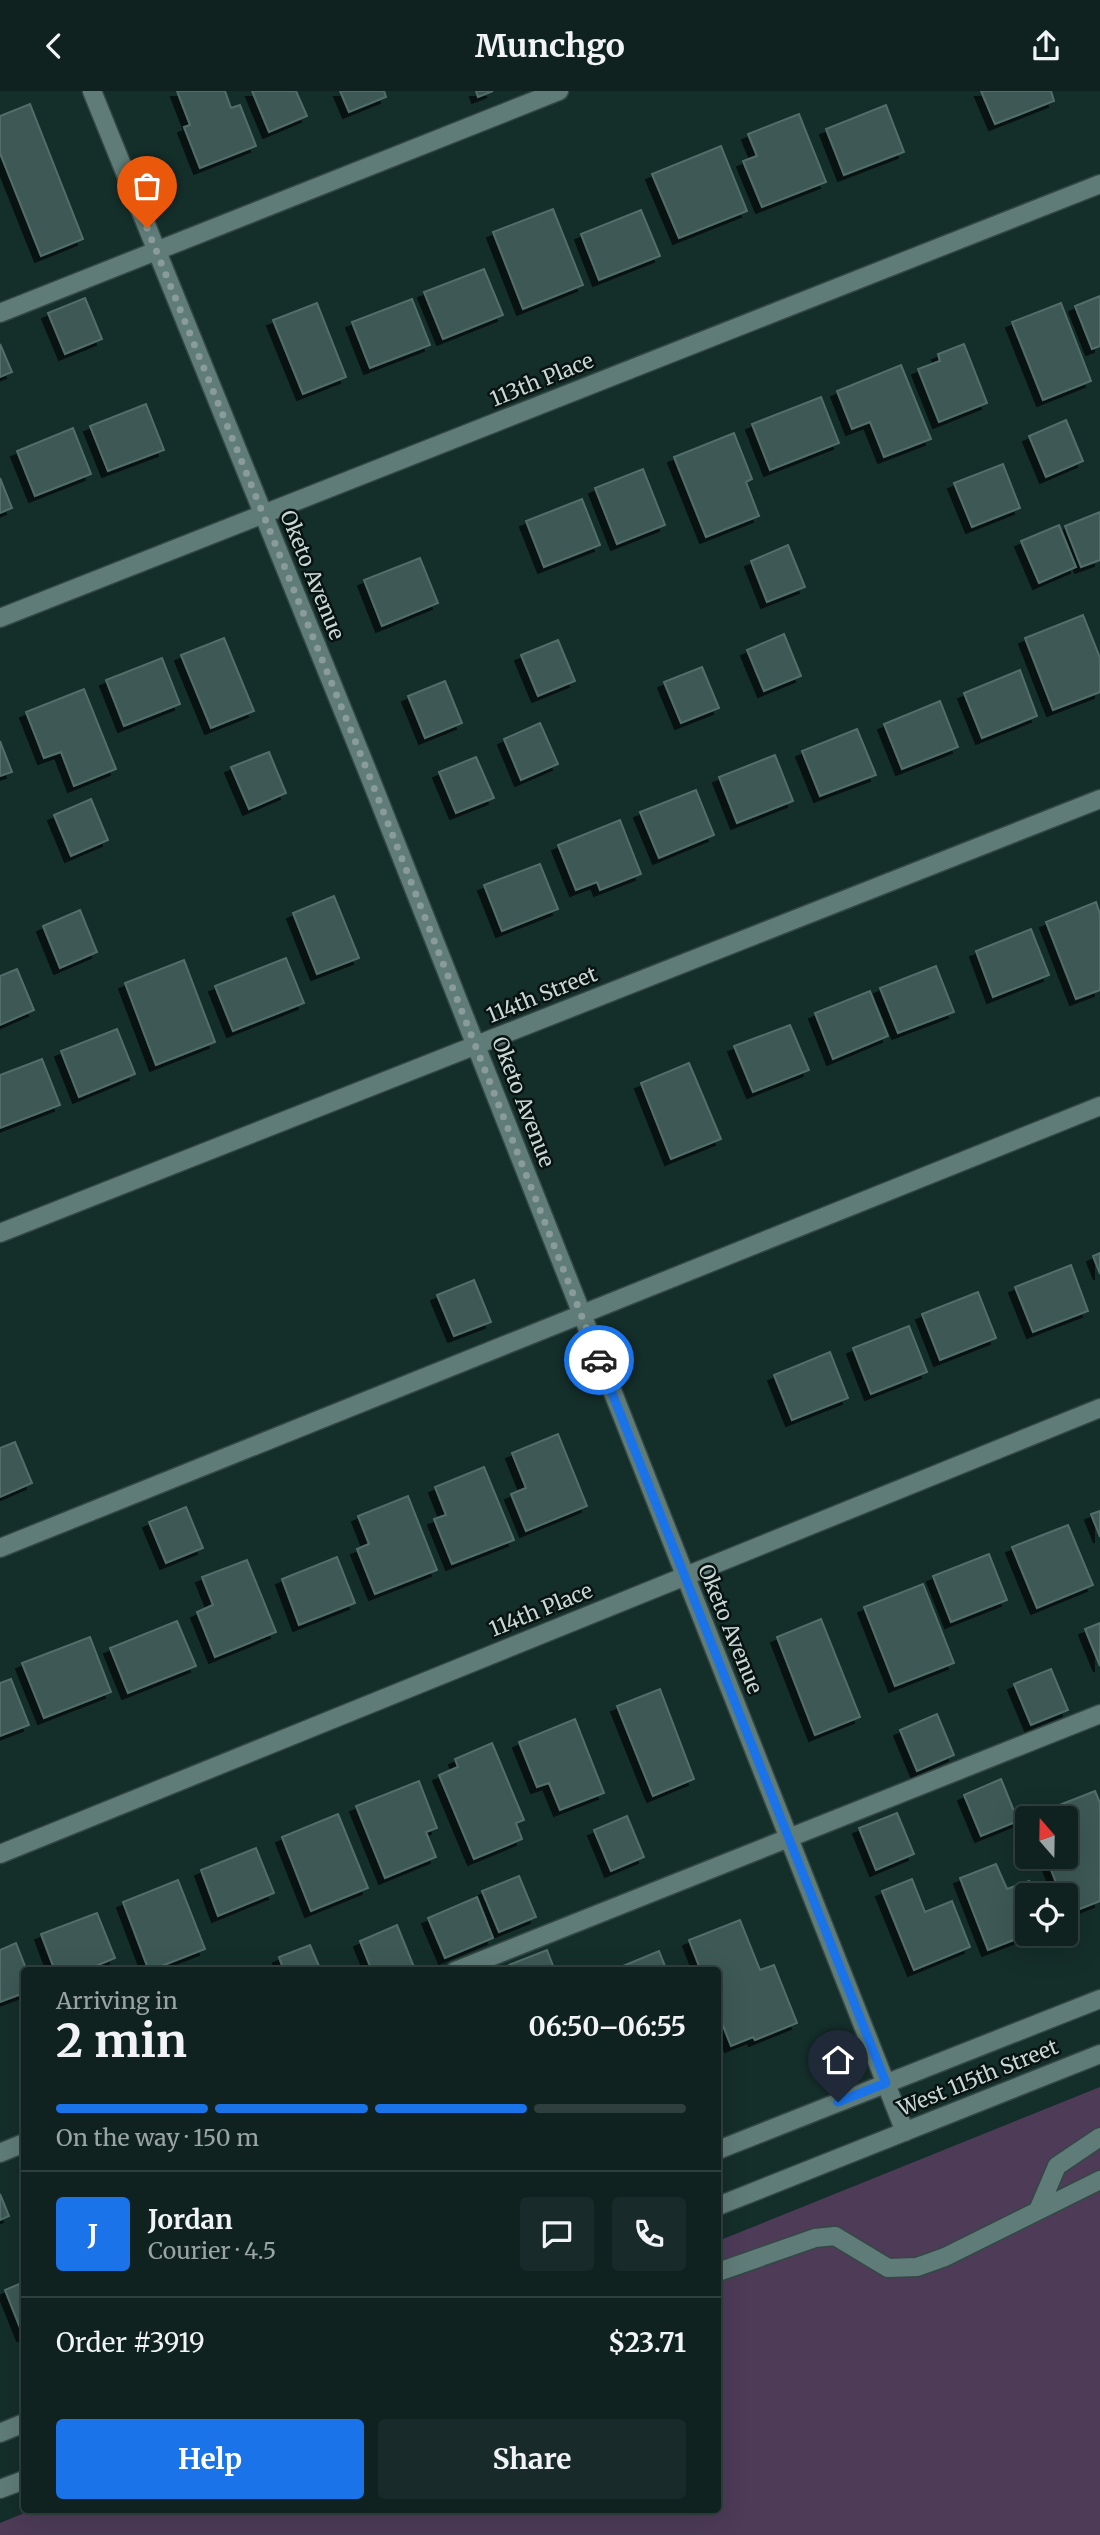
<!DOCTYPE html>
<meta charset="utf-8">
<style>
:root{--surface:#0f2220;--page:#182a29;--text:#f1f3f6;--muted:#9ba4a5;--line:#2f3f3e;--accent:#1a73e8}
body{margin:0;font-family:Merriweather,serif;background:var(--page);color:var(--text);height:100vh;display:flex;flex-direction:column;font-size:26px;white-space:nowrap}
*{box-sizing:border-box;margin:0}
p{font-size:23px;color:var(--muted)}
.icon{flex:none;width:38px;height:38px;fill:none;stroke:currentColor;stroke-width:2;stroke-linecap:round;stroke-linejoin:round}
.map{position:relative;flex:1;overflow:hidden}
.panel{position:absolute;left:21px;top:1876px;width:700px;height:546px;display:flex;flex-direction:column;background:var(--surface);border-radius:7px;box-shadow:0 7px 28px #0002,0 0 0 2px var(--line)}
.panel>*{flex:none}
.needle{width:46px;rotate:340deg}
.tools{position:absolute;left:1015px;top:1715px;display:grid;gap:14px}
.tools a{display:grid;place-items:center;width:63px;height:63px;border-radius:7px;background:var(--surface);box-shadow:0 7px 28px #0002,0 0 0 2px var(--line);font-size:35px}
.pin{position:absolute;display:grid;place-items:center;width:60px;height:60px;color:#fff;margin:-72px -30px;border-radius:50% 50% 50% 0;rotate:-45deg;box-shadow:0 0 7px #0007}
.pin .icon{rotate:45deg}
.courier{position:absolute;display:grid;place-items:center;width:70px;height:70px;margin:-35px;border:5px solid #1a73e8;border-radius:50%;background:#fff;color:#222;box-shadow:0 2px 9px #0007}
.headline em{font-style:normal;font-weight:700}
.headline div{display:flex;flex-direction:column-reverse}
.headline{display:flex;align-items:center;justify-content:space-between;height:119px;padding:0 35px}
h1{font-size:46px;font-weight:700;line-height:52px}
.bar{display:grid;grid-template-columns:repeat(4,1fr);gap:10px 7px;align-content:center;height:84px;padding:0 35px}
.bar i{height:9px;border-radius:5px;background:var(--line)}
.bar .active{background:var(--accent)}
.bar p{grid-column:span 4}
.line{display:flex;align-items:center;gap:18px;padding:0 35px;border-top:2px solid var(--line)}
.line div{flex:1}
.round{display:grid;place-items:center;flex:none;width:74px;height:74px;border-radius:7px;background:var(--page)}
.primary-button{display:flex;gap:14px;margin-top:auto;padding:14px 35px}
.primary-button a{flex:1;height:80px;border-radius:7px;background:var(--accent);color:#fff;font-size:28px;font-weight:700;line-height:80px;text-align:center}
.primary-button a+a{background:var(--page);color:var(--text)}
header{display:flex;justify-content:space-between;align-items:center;height:91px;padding:0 35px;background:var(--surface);font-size:32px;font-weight:700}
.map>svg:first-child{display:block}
.green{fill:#4d3b57}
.building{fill:#3e5955;stroke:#536e6a;stroke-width:2;filter:url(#shadow)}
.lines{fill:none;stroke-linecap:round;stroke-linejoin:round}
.minor-casing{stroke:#344845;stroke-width:21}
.minor{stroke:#607c78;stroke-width:18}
.done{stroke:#8a9c99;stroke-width:7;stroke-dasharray:0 12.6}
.route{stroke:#1a73e8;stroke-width:9}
.labels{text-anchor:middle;stroke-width:5;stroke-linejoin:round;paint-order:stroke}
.street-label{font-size:21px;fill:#c9d8d5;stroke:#091412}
</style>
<header><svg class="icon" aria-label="back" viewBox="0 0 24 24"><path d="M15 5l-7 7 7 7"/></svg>Munchgo<svg class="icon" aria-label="share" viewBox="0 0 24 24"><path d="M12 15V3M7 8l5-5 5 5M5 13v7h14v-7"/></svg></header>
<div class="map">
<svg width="1100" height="2444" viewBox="0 0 1100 2444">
<defs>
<filter id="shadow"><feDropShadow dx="-6" dy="6" stdDeviation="0" flood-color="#0009"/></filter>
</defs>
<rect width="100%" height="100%" fill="#142e2a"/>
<path class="green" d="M 1100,1996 L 1100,2444 L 0,2444 L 0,2432 L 34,2418 L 718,2418 L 718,2150 Z"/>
<path class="building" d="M 177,0 L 225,0 L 231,17 L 240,14 L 256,55 L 200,77 L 184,36 L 190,34 Z
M 252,0 L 296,0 L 307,25 L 269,41 Z
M 340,0 L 384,0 L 386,6 L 349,21 Z
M 476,0 L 493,0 L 478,6 Z
M 981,0 L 1051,0 L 1054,10 L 995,33 Z
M 30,13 L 83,148 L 41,165 L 0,62 L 0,25 Z
M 886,14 L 904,61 L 844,84 L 826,38 Z
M 799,23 L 826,91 L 762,116 L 743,70 L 757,65 L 748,43 Z
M 721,55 L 747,120 L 679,147 L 652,83 Z
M 553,118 L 583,194 L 523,218 L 493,141 Z
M 641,119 L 660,165 L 599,189 L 581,143 Z
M 484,178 L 503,224 L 443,248 L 424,201 Z
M 1100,205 L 1100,255 L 1092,258 L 1075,215 Z
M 85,207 L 102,248 L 65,263 L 48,222 Z
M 412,208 L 430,254 L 370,277 L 352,231 Z
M 317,212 L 346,286 L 303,303 L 273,229 Z
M 1061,212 L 1091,290 L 1043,309 L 1012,231 Z
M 0,253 L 12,281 L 0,286 Z
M 964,253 L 987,312 L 939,331 L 918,278 L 940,270 L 938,263 Z
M 901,274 L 931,348 L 884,366 L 870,331 L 852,338 L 837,300 Z
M 821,306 L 839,352 L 770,379 L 752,333 Z
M 146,313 L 164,359 L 108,380 L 90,335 Z
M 1066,329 L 1083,370 L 1046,386 L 1029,345 Z
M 73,337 L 91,383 L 35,405 L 17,360 Z
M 734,342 L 752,388 L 746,391 L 759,425 L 706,446 L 674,366 Z
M 1003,373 L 1020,417 L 972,436 L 954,392 Z
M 643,378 L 665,434 L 617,453 L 595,397 Z
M 0,387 L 12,417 L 0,422 Z
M 582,408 L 600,454 L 544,476 L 526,430 Z
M 1100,421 L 1100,469 L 1081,476 L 1065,435 Z
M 1059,434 L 1076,476 L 1039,492 L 1021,450 Z
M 788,454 L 805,496 L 767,511 L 751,470 Z
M 420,467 L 438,512 L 382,535 L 364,489 Z
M 1083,524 L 1100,567 L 1100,601 L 1053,619 L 1025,547 Z
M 784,543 L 801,585 L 764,600 L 747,559 Z
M 224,547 L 254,620 L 211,637 L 181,564 Z
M 558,549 L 575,590 L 538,605 L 521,564 Z
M 162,567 L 180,613 L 124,635 L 106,589 Z
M 702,576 L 719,617 L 681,632 L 664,591 Z
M 1020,579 L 1037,625 L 982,647 L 964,602 Z
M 445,590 L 462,632 L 425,647 L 408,605 Z
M 84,598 L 116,678 L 74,695 L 61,661 L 44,667 L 26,621 Z
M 940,610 L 958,656 L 902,678 L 884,633 Z
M 540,632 L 558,673 L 521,689 L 504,648 Z
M 857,638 L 876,684 L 820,705 L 802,660 Z
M 0,650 L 12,681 L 0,685 Z
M 269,661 L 286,702 L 249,718 L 231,676 Z
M 775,664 L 793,710 L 737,732 L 719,686 Z
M 476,666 L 494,707 L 456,722 L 439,681 Z
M 696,699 L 714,744 L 659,767 L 640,721 Z
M 91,708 L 108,749 L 71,765 L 54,724 Z
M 620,729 L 641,783 L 600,799 L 597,791 L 576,799 L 558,754 Z
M 540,773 L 558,818 L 502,840 L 484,794 Z
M 334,805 L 359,867 L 317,883 L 293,822 Z
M 1096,811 L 1100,823 L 1100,899 L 1076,908 L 1046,831 Z
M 80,819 L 97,861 L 60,877 L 43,835 Z
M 1031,838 L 1049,884 L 993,906 L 976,860 Z
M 286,867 L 304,912 L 233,940 L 215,895 Z
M 184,869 L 215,951 L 156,974 L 125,892 Z
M 936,875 L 954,921 L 898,942 L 880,897 Z
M 17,878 L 34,919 L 0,934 L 0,885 Z
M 870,900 L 888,945 L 833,968 L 815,922 Z
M 790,934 L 809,979 L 753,1001 L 734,955 Z
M 117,938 L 135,983 L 79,1006 L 61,960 Z
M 42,968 L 60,1014 L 0,1037 L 0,984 Z
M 689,972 L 721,1048 L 671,1068 L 641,992 Z
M 1100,1162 L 1100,1183 L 1093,1165 Z
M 1071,1174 L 1088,1220 L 1033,1241 L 1015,1196 Z
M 474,1189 L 491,1231 L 454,1245 L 437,1204 Z
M 978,1201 L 996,1247 L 940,1269 L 922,1223 Z
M 909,1235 L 927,1281 L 871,1303 L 853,1257 Z
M 830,1261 L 848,1307 L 792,1329 L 774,1284 Z
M 558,1343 L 587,1415 L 526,1440 L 511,1403 L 526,1397 L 512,1362 Z
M 15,1351 L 32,1392 L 0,1406 L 0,1357 Z
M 484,1376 L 514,1449 L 452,1473 L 434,1428 L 446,1424 L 435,1396 Z
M 408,1405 L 437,1479 L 375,1503 L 357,1458 L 369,1453 L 358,1425 Z
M 186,1416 L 203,1457 L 166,1472 L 149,1431 Z
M 1100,1420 L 1100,1446 L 1091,1423 Z
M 1068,1434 L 1093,1494 L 1037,1517 L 1012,1456 Z
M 989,1463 L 1007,1509 L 951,1531 L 933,1485 Z
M 337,1466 L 355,1512 L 299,1534 L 282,1488 Z
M 247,1469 L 276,1541 L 215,1566 L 197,1521 L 213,1514 L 202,1486 Z
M 923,1493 L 954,1572 L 895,1595 L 864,1516 Z
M 821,1528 L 860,1626 L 815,1644 L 777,1546 Z
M 177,1530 L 196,1575 L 128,1602 L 110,1557 Z
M 1100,1532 L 1100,1575 L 1085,1538 Z
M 90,1546 L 111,1601 L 44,1627 L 22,1572 Z
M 1051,1578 L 1068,1619 L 1031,1634 L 1014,1593 Z
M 11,1588 L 29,1634 L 0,1645 L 0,1592 Z
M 660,1598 L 694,1688 L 653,1705 L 617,1615 Z
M 937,1623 L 954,1664 L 917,1680 L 900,1639 Z
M 575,1628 L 604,1702 L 560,1719 L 549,1692 L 537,1696 L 519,1651 Z
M 492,1652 L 524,1729 L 516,1732 L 522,1748 L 474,1768 L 439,1684 L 458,1676 L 455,1668 Z
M 1001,1688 L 1018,1730 L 981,1745 L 964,1704 Z
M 419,1690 L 437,1737 L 426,1741 L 436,1766 L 385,1787 L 356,1715 Z
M 1095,1700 L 1100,1712 L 1100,1810 L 1069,1822 L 1066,1804 L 1061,1804 L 1046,1766 L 1066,1766 L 1066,1727 L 1047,1727 L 1044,1720 Z
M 897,1722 L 914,1763 L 876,1779 L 859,1737 Z
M 338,1723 L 368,1797 L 311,1820 L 282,1746 Z
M 627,1725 L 644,1766 L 611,1780 L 594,1739 Z
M 256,1757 L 274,1802 L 218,1825 L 201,1779 Z
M 996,1773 L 1007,1798 L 1029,1790 L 1034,1804 L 1027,1804 L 1029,1843 L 988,1859 L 960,1787 Z
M 519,1785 L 536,1826 L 499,1841 L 482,1800 Z
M 912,1788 L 925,1821 L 952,1810 L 970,1856 L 914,1879 L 882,1800 Z
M 178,1789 L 205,1858 L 149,1880 L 123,1811 Z
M 477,1806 L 493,1847 L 445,1867 L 428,1827 Z
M 97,1822 L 115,1867 L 84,1880 L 55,1880 L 41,1843 Z
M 740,1829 L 760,1879 L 774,1874 L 797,1932 L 755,1949 L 753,1946 L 731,1955 L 718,1922 L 718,1880 L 701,1880 L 689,1849 Z
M 397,1834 L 414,1876 L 406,1880 L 372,1880 L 360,1850 Z
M 16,1852 L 27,1880 L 24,1902 L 0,1911 L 0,1859 Z
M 310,1854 L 319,1875 L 307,1880 L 284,1880 L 279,1866 Z
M 547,1859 L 555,1880 L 512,1880 L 509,1874 Z
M 659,1860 L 667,1880 L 611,1880 Z
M 0,2103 L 9,2125 L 0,2129 Z
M 24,2191 L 24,2244 L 23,2244 L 5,2199 Z"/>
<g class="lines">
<g class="minor-casing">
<path id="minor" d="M 92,0 L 369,684 L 905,2041
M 0,222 L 559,0
M 0,527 L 1100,93
M 0,1142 L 1100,708
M 0,1457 L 1100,1015
M 0,1763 L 1100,1317
M 455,1880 L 1100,1623
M 718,2059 L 1100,1908
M 0,2062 L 24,2052
M 718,2115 L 1100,1963
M 1039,2117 L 1057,2075 L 1100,2046
M 718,2181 L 815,2147 L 835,2145 L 888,2177 L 917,2176 L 945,2166 L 1100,2089
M 0,2342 L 24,2332
M 0,2398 L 24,2389"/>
</g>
<use href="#minor" class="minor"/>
</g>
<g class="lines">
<path class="done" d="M 147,137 L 369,684 L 599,1269"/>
<path class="route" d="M 599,1269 L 886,1992 L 838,2011"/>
</g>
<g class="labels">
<g class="street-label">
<text transform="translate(542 289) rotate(-22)" y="7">113th Place</text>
<text transform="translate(312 484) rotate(68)" y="7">Oketo Avenue</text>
<text transform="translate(542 904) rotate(-22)" y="7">114th Street</text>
<text transform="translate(523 1011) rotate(69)" y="7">Oketo Avenue</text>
<text transform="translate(541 1519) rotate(-22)" y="7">114th Place</text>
<text transform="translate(730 1538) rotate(68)" y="7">Oketo Avenue</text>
<text transform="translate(978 1987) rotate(-22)" y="7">West 115th Street</text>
</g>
</g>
</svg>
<div class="tools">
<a><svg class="needle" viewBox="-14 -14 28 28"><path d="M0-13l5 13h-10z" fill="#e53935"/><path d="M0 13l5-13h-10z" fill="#9ba4a5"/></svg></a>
<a><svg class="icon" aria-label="locate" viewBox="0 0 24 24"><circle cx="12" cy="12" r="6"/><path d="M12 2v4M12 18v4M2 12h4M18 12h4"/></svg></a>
</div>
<div class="pin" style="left:147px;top:137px;background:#ea580c"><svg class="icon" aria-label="bag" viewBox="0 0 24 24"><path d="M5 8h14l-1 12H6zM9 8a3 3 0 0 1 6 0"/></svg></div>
<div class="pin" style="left:838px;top:2011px;background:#1f2937"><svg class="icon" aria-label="home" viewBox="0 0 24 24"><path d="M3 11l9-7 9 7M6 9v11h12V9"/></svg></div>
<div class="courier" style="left:599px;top:1269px"><svg class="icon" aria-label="car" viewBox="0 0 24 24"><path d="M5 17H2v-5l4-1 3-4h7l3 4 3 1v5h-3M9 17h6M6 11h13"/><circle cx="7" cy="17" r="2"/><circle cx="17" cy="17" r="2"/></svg></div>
<section class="panel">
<div class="headline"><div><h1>2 min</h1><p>Arriving in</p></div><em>06:50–06:55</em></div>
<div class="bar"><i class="active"></i><i class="active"></i><i class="active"></i><i></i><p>On the way · 150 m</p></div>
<div class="line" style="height:126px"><b class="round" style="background:var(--accent);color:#fff">J</b><div><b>Jordan</b><p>Courier · 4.5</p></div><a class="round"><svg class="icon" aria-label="chat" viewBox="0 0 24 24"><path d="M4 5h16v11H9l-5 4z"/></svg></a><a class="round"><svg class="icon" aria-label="phone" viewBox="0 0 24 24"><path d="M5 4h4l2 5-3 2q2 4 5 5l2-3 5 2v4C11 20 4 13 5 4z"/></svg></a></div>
<div class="line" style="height:91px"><div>Order #3919</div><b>$23.71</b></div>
<div class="primary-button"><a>Help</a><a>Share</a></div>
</section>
</div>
